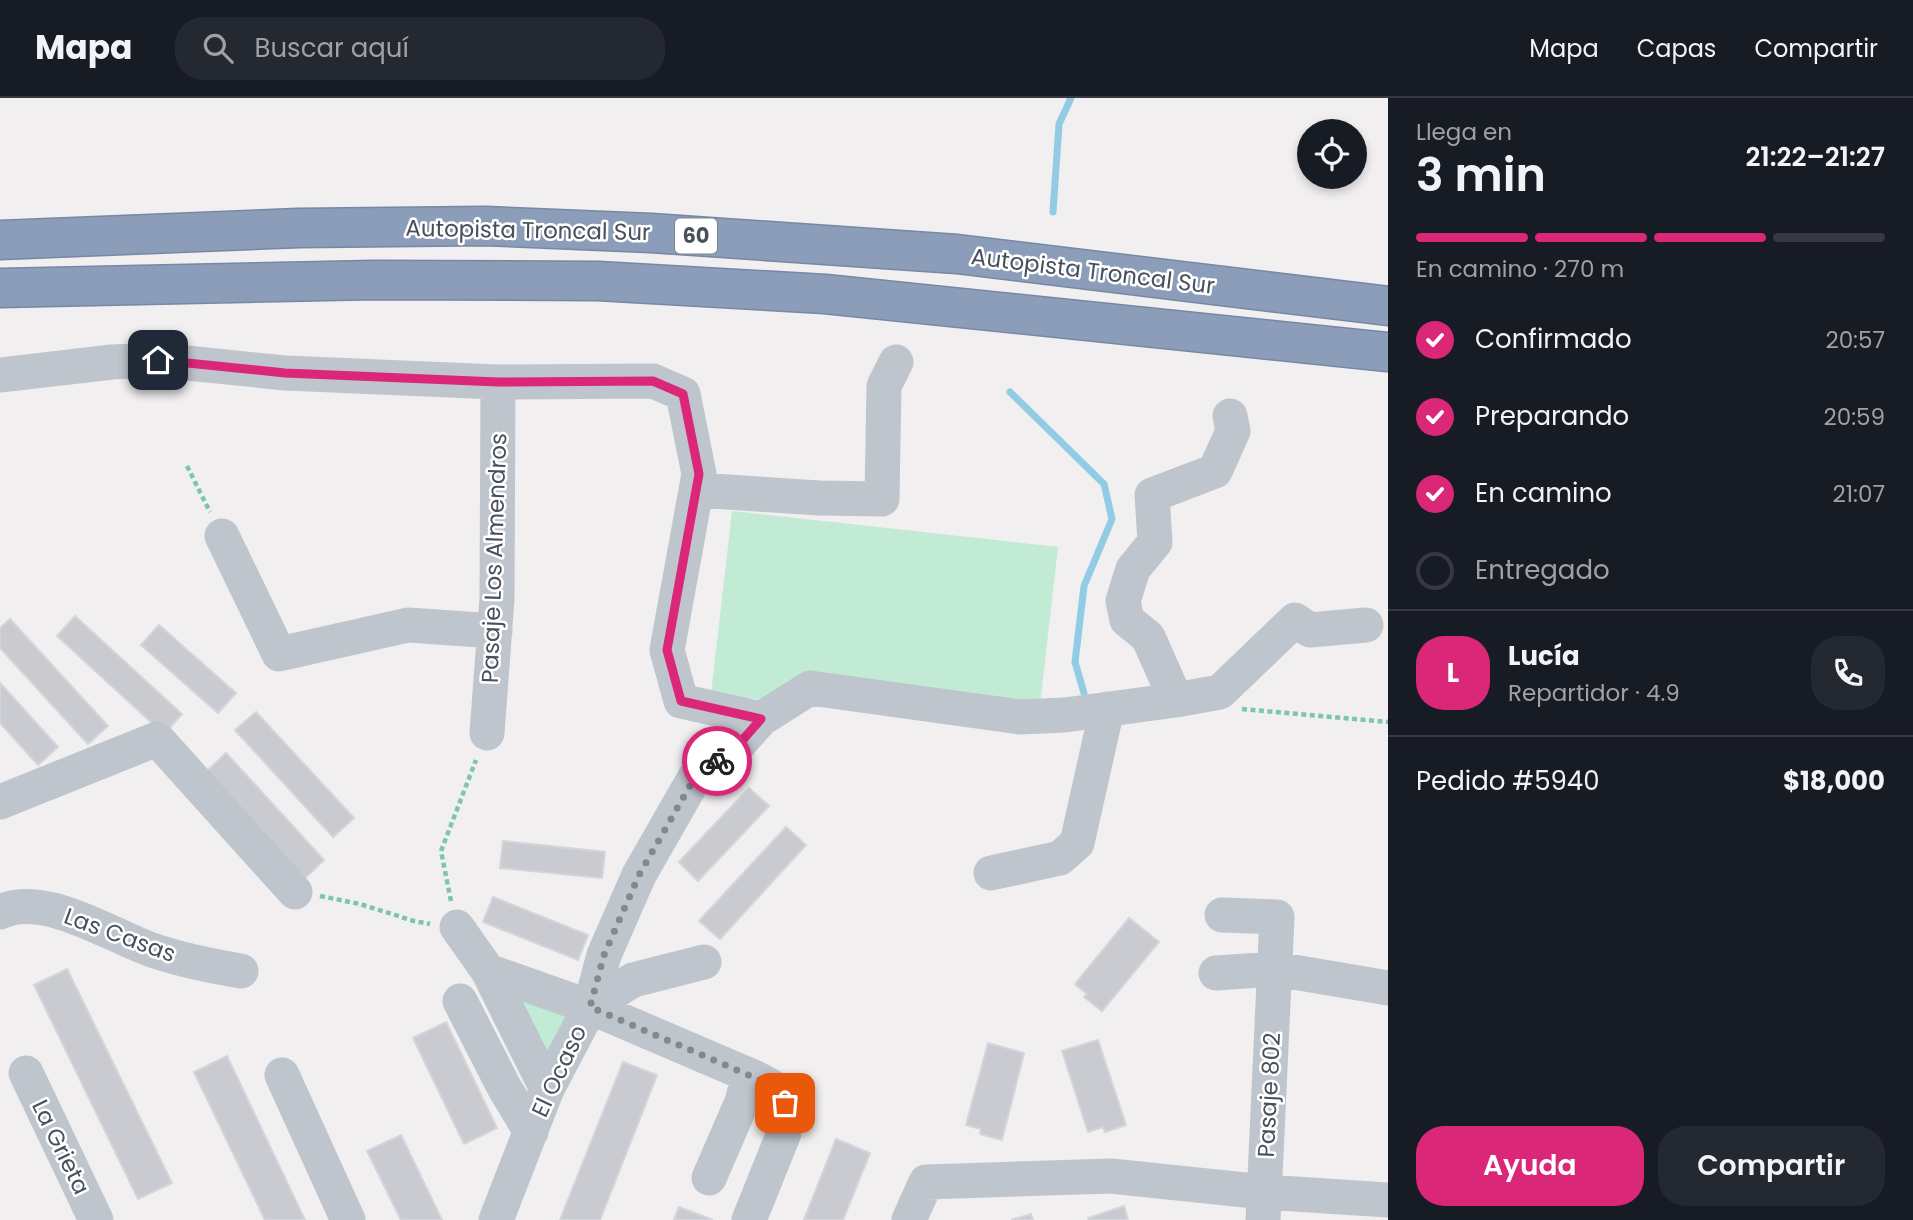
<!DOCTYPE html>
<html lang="es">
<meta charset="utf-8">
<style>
:root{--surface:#171b24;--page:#242831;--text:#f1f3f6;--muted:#9ea1a6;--line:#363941;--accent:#db2777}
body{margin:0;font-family:Poppins,sans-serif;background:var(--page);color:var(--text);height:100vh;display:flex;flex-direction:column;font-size:26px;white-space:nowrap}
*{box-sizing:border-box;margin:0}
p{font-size:23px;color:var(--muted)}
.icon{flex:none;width:38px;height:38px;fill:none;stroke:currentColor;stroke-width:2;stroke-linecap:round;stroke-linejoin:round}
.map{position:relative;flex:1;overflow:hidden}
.panel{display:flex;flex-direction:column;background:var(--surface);width:525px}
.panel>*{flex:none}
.fabs{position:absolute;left:1297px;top:21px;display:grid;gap:14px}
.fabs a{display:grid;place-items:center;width:70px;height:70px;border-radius:50%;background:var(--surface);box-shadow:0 4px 10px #0003;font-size:35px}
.pin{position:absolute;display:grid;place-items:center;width:60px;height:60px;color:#fff;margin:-30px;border-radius:14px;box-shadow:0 4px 10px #0006}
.courier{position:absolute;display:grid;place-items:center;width:70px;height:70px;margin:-35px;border:5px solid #db2777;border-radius:50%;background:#fff;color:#222;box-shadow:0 2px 9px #0007}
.headline em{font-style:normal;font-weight:600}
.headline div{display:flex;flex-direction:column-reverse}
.headline{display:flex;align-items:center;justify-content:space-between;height:119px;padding:0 28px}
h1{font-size:46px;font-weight:600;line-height:52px}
.bar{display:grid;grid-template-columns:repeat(4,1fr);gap:10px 7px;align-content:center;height:84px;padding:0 28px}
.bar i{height:9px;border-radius:5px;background:var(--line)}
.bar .selected{background:var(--accent)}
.bar p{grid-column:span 4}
.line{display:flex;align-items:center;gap:18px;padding:0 28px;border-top:2px solid var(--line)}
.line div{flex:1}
.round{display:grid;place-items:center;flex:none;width:74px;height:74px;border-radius:28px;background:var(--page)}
ol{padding:0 28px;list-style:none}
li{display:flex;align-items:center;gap:21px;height:77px}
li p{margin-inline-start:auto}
li .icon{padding:7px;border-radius:50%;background:var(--accent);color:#fff;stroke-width:4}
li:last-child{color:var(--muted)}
li i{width:38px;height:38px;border:4px solid var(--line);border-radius:50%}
.button{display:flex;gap:14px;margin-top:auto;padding:14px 28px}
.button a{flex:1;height:80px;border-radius:28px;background:var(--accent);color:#fff;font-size:28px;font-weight:600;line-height:80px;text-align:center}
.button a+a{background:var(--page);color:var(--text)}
header{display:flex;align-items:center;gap:42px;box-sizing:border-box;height:98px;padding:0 35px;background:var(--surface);border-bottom:2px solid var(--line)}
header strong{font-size:33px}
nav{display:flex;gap:38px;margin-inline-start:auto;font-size:24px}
.search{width:490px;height:63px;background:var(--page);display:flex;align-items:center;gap:18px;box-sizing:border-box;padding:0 24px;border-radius:28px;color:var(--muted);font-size:26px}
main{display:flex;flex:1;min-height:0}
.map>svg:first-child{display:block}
.green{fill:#c1ebd5}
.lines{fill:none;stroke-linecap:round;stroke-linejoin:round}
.stream{stroke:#92cbe4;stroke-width:7}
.building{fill:#c9cbd1;stroke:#d3d5da;stroke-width:2}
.highway-casing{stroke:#7688a5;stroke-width:41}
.path{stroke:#7cc6a9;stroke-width:4.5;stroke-dasharray:5 3.5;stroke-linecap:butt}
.minor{stroke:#bfc5cc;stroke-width:35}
.highway{stroke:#8b9db9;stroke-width:38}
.done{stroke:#84888f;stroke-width:7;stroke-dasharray:0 12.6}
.route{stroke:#db2777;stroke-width:9}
.labels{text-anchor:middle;stroke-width:5;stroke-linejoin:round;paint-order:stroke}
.shield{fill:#fff;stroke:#80848c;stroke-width:2}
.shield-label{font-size:21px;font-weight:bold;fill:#49505b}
.street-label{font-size:23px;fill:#49505b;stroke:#fff}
</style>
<header>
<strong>Mapa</strong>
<div class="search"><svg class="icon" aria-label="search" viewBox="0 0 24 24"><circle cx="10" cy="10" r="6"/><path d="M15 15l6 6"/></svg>Buscar aquí</div>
<nav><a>Mapa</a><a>Capas</a><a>Compartir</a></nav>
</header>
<main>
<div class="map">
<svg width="1388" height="1122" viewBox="0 0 1388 1122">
<rect width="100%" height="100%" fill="#f1efef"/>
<path class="green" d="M 732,413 L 1058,449 L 1037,633 L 711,596 Z
M 524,899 L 563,913 L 567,924 L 551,964 L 519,907 Z"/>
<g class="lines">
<path class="stream" d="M 1053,114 L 1059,26 L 1071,0
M 1010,294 L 1104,386 L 1112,421 L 1084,488 L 1075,564 L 1084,595"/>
</g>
<path class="building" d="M 75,518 L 182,616 L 164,636 L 57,538 Z
M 10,521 L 108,628 L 88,646 L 0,550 L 0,530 Z
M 159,527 L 236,595 L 218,615 L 141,547 Z
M 0,585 L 58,649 L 38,667 L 0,625 Z
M 256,614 L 354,720 L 333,739 L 235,632 Z
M 226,655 L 324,762 L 304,781 L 206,674 Z
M 749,690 L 769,708 L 698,783 L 679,764 Z
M 786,729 L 806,747 L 720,841 L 699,823 Z
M 503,743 L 605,754 L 602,780 L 500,770 Z
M 493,799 L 588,837 L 578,862 L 483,824 Z
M 1129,820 L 1159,844 L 1102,913 L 1084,899 L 1087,896 L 1075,886 Z
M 67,871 L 172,1085 L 138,1101 L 34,887 Z
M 446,924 L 497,1030 L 464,1046 L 413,940 Z
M 1098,942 L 1126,1027 L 1105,1034 L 1103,1029 L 1088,1034 L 1062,953 Z
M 988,945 L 1024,955 L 1002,1042 L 980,1036 L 981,1031 L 966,1027 Z
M 227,958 L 305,1122 L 265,1122 L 194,974 Z
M 623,964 L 657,977 L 600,1122 L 560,1122 Z
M 401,1037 L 442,1122 L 401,1122 L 367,1053 Z
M 836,1041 L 870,1055 L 843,1122 L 804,1122 Z
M 1124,1108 L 1128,1122 L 1089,1122 L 1088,1120 Z
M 679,1109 L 713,1122 L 674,1122 Z
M 1031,1116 L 1033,1122 L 1011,1122 Z"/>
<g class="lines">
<g class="highway-casing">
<path id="highway" d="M 0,142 L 299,130 L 485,128 L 651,135 L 957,156 L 1388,208
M 0,190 L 374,182 L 598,183 L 825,196 L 1388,254"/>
</g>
<path class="path" d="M 187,368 L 210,414
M 1242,611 L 1388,624
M 320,798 L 360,806 L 414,823 L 430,826
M 451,803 L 441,753 L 476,662"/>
<path class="minor" d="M 0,277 L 112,264 L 158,262 L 285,275 L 498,284 L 653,283 L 683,296 L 699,376 L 667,552 L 681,603 L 761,621
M 697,392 L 819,400 L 882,401 L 884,288 L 896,264
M 222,438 L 279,556 L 408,527 L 495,533
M 1176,602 L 1148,539 L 1127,522 L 1123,503 L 1133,471 L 1155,444 L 1152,397 L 1215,373 L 1233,333 L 1230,318
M 487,635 L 497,501 L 498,284
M 0,704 L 157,641 L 295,794
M 991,775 L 1060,760 L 1077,745 L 1107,611
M 0,814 C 44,793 109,837 152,852 C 181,862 211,868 241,873
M 1222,817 L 1277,819 L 1263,1122
M 457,829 L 488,873 L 547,991
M 488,873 L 590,909 L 758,981 L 774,990 L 785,1005 L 784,1035 L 749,1122
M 1216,875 L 1276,871 L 1388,890
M 460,903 L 504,989 L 531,1034
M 590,909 L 633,882 L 704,864
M 26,975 L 96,1122
M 282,977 L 348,1122
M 709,1080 L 742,1004 L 749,977
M 496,1122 L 547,991 L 590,909 L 604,857 L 639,777 L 695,679 L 739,646 L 761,621 L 810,590 L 1020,619 L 1065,617 L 1176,602 L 1220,594 L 1295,522 L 1310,532 L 1366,527
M 909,1122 L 926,1084 L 1111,1078 L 1264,1094 L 1388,1102"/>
<use href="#highway" class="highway"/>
</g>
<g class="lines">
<path class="done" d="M 717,663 L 695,679 L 639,777 L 604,857 L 590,909 L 758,981 L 774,990 L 785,1005"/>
<path class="route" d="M 158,262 L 285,275 L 498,284 L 653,283 L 683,296 L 699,376 L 667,552 L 681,603 L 761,621 L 739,646 L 717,663"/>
</g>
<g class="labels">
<rect class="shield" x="675" y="120.5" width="42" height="35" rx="5"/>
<g class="shield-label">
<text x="696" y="145">60</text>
</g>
<g class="street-label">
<text transform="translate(528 132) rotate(1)" y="8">Autopista Troncal Sur</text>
<text transform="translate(1093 173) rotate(7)" y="8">Autopista Troncal Sur</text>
<text transform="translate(494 460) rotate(-88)" y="8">Pasaje Los Almendros</text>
<text transform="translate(120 837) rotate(20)" y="8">Las Casas</text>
<text transform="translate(559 973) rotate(-65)" y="8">El Ocaso</text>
<text transform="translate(1269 997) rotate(-87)" y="8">Pasaje 802</text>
<text transform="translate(61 1049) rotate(64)" y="8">La Grieta</text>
</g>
</g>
</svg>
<div class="fabs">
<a><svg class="icon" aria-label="locate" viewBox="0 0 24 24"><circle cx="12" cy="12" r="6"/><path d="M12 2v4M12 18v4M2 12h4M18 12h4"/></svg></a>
</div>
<div class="pin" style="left:785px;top:1005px;background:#ea580c"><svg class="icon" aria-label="bag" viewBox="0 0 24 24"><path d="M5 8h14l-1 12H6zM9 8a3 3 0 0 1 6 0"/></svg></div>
<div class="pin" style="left:158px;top:262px;background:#1f2937"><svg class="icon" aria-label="home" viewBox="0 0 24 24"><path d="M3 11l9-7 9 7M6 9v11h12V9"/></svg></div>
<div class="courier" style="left:717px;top:663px"><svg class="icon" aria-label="bike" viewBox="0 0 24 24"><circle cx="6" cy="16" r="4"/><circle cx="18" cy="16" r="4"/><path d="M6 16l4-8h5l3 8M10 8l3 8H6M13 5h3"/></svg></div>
</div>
<section class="panel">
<div class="headline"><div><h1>3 min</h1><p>Llega en</p></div><em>21:22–21:27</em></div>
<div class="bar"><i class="selected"></i><i class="selected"></i><i class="selected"></i><i></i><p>En camino · 270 m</p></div>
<ol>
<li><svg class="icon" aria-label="check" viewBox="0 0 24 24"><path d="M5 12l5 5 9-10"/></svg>Confirmado<p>20:57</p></li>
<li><svg class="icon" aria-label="check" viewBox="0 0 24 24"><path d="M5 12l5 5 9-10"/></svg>Preparando<p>20:59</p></li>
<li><svg class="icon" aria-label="check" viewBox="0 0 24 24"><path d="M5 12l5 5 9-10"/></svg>En camino<p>21:07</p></li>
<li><i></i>Entregado</li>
</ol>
<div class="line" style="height:126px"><b class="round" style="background:var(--accent);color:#fff">L</b><div><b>Lucía</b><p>Repartidor · 4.9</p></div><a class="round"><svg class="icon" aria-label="phone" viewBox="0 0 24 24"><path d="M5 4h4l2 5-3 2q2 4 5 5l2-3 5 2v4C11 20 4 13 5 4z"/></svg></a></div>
<div class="line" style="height:91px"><div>Pedido #5940</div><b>$18,000</b></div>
<div class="button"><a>Ayuda</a><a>Compartir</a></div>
</section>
</main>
